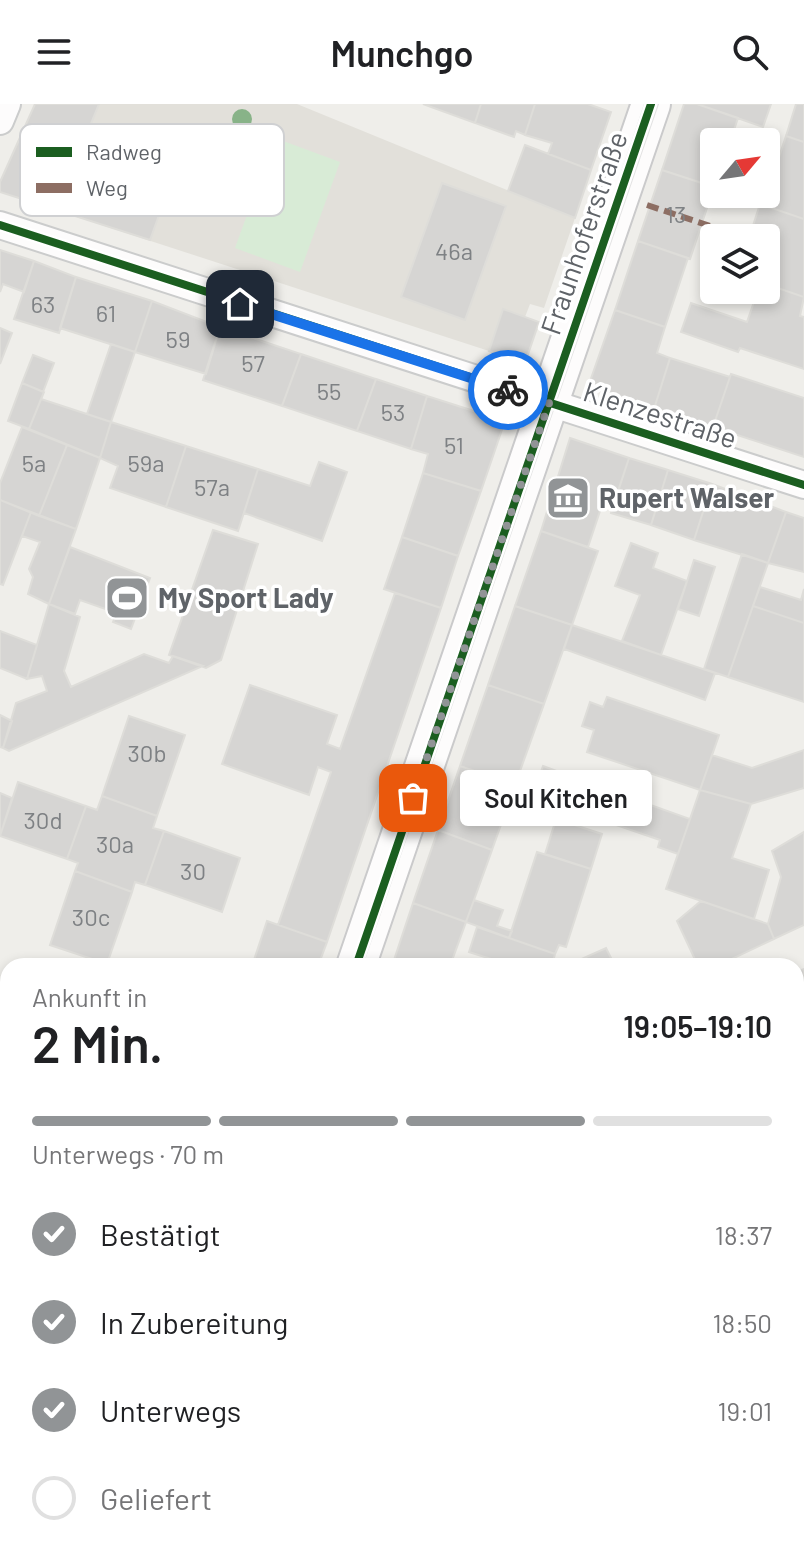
<!DOCTYPE html>
<html lang="de">
<meta charset="utf-8">
<style>
:root{--surface:#fff;--page:#f6f6f6;--text:#202124;--muted:#757577;--line:#e0e0e0;--accent:#919496}
body{margin:0;font-family:Barlow,sans-serif;background:var(--page);color:var(--text);height:100vh;display:flex;flex-direction:column;font-size:30px;white-space:nowrap}
*{box-sizing:border-box;margin:0}
p{font-size:26px;color:var(--muted)}
.icon{flex:none;width:44px;height:44px;fill:none;stroke:currentColor;stroke-width:2;stroke-linecap:round;stroke-linejoin:round}
.map{position:relative;flex:1;overflow:hidden}
.details{position:absolute;left:0px;top:854px;width:804px;height:602px;display:flex;flex-direction:column;background:var(--surface);border-radius:24px 24px 0 0;box-shadow:0 4px 12px #0003}
.details>*{flex:none}
.needle{width:52px;rotate:61deg}
.controls{position:absolute;left:700px;top:24px;display:grid;gap:16px}
.controls a{display:grid;place-items:center;width:80px;height:80px;border-radius:8px;background:var(--surface);box-shadow:0 4px 12px #0003;font-size:40px}
.pin{position:absolute;display:grid;place-items:center;width:68px;height:68px;color:#fff;margin:-34px;border-radius:16px;box-shadow:0 4px 12px #0006}
.courier{position:absolute;display:grid;place-items:center;width:80px;height:80px;margin:-40px;border:6px solid #1a73e8;border-radius:50%;background:#fff;color:#222;box-shadow:0 2px 10px #0007}
.bubble{position:absolute;height:56px;border-radius:8px;background:var(--surface);box-shadow:0 4px 12px #0003;font-size:26px;font-weight:600;line-height:56px;text-align:center}
.headline em{font-style:normal;font-weight:600}
.headline div{display:flex;flex-direction:column-reverse}
.headline{display:flex;align-items:center;justify-content:space-between;height:136px;padding:0 32px}
h1{font-size:52px;font-weight:600;line-height:60px}
.bar{display:grid;grid-template-columns:repeat(4,1fr);gap:12px 8px;align-content:center;height:96px;padding:0 32px}
.bar i{height:10px;border-radius:6px;background:var(--line)}
.bar .on{background:var(--accent)}
.bar p{grid-column:span 4}
ol{padding:0 32px;list-style:none}
li{display:flex;align-items:center;gap:24px;height:88px}
li p{margin-inline-start:auto}
li .icon{padding:8px;border-radius:50%;background:var(--accent);color:#fff;stroke-width:4}
li:last-child{color:var(--muted)}
li i{width:44px;height:44px;border:4px solid var(--line);border-radius:50%}
header{display:flex;justify-content:space-between;align-items:center;height:104px;padding:0 32px;background:var(--surface);font-size:36px;font-weight:600}
.map>svg:first-child{display:block}
.education{fill:#e2e0da}
.green{fill:#d8ebd6}
.building{fill:#d6d5d3;stroke:#deddd9;stroke-width:2}
.lines{fill:none;stroke-linecap:round;stroke-linejoin:round}
.minor-casing{stroke:#cbcccc;stroke-width:30}
.secondary-casing{stroke:#cacacb;stroke-width:42}
.minor{stroke:#fdfcfc;stroke-width:26}
.secondary{stroke:#fdfcfc;stroke-width:38}
.tram{stroke:#e4e4e4;stroke-width:2}
.quiet{stroke:#8d6e63;stroke-width:6;stroke-dasharray:12 6;stroke-linecap:butt}
.cycleway-casing{stroke:#fff;stroke-width:13}
.cycleway{stroke:#1b5e20;stroke-width:8}
.tree{fill:#88b388}
.done{stroke:#919496;stroke-width:8;stroke-dasharray:0 14.4}
.route{stroke:#1a73e8;stroke-width:10}
.labels{text-anchor:middle;stroke-width:7;stroke-linejoin:round;paint-order:stroke}
.number-label{font-size:24px;fill:#7e8184}
.street-label{font-size:28px;fill:#5f6368;stroke:#fff}
.poi-label{font-size:28px;font-weight:bold;fill:#5f6368;stroke:#fff;text-anchor:start}
.key{fill:#fff;stroke:#cfd0d2;stroke-width:2}
.key-label{font-size:22px;fill:#5f6368}
</style>
<header><svg class="icon" aria-label="menu" viewBox="0 0 24 24"><path d="M4 6h16M4 12h16M4 18h16"/></svg>Munchgo<svg class="icon" aria-label="search" viewBox="0 0 24 24"><circle cx="10" cy="10" r="6"/><path d="M15 15l6 6"/></svg></header>
<div class="map">
<svg width="804" height="1455" viewBox="0 0 804 1455">
<rect width="100%" height="100%" fill="#efeeea"/>
<path class="education" d="M 35,0 L 297,0 L 575,114 L 544,204 L 530,200 L 525,213 L 489,247 L 0,88 L 0,78 Z"/>
<path class="green" d="M 275,34 L 340,58 L 300,168 L 235,144 Z"/>
<path class="building" d="M 35,0 L 99,0 L 86,32 L 176,64 L 150,136 L 0,88 L 0,78 Z
M 423,0 L 481,0 L 475,19 Z
M 481,0 L 535,0 L 525,31 L 516,27 L 514,33 L 475,19 Z
M 535,0 L 588,0 L 611,8 L 591,66 L 548,50 L 552,39 L 525,31 Z
M 684,0 L 697,0 L 738,14 L 730,38 L 714,38 L 714,83 L 662,66 Z
M 697,0 L 771,0 L 763,23 Z
M 796,0 L 804,0 L 804,38 L 786,32 Z
M 786,32 L 804,38 L 804,115 L 763,101 Z
M 525,41 L 591,66 L 575,114 L 508,87 Z
M 662,66 L 714,83 L 690,155 L 638,137 Z
M 442,79 L 506,102 L 465,216 L 401,193 Z
M 760,100 L 804,115 L 804,193 L 766,180 L 766,134 L 749,134 Z
M 638,137 L 688,154 L 665,223 L 615,206 Z
M 0,146 L 34,157 L 24,188 L 3,180 L 0,188 Z
M 34,157 L 76,173 L 59,229 L 14,215 Z
M 76,173 L 152,197 L 135,248 L 60,224 Z
M 766,180 L 804,193 L 800,212 L 804,213 L 804,265 L 740,244 L 738,248 L 681,228 L 691,199 L 747,218 L 758,186 L 766,186 Z
M 152,197 L 220,223 L 206,270 L 135,248 Z
M 503,205 L 539,218 L 525,259 L 489,247 Z
M 615,206 L 665,223 L 657,249 L 670,254 L 654,305 L 588,283 Z
M 220,223 L 301,250 L 282,302 L 203,276 Z
M 0,224 L 12,229 L 0,260 Z
M 111,240 L 135,248 L 111,318 L 87,310 Z
M 301,250 L 376,275 L 357,327 L 282,302 Z
M 33,251 L 54,259 L 43,288 L 22,279 Z
M 670,254 L 730,273 L 713,323 L 654,305 Z
M 731,270 L 804,294 L 804,353 L 713,323 Z
M 376,275 L 427,292 L 411,345 L 357,327 Z
M 22,279 L 44,288 L 29,325 L 8,317 Z
M 427,292 L 505,317 L 481,387 L 423,369 L 428,350 L 411,345 Z
M 41,295 L 111,318 L 100,354 L 29,325 Z
M 111,318 L 186,342 L 166,403 L 110,384 L 118,362 L 100,354 Z
M 22,323 L 67,341 L 39,412 L 0,396 L 0,379 Z
M 570,334 L 629,354 L 613,402 L 603,398 L 588,443 L 541,427 Z
M 67,341 L 100,354 L 76,425 L 39,412 Z
M 186,342 L 258,365 L 238,427 L 166,403 Z
M 629,354 L 668,366 L 651,421 L 611,409 Z
M 319,358 L 347,368 L 322,437 L 244,409 L 258,365 L 310,382 Z
M 668,366 L 712,380 L 694,436 L 651,421 Z
M 423,369 L 481,387 L 458,452 L 402,433 Z
M 712,380 L 786,408 L 768,459 L 694,436 Z
M 0,396 L 31,408 L 3,481 L 0,480 Z
M 31,408 L 76,425 L 49,500 L 28,490 L 33,473 L 29,465 L 40,438 L 22,432 Z
M 786,408 L 804,414 L 804,468 L 768,459 Z
M 213,426 L 258,440 L 221,556 L 206,564 L 169,551 Z
M 541,427 L 598,447 L 572,521 L 515,502 Z
M 402,433 L 458,452 L 441,504 L 384,485 Z
M 631,439 L 658,449 L 653,464 L 687,477 L 661,551 L 622,537 L 640,491 L 615,482 Z
M 70,443 L 150,474 L 131,525 L 113,518 L 117,509 L 80,496 L 75,510 L 49,500 Z
M 742,450 L 768,459 L 728,573 L 704,565 Z
M 694,456 L 715,463 L 699,512 L 678,505 Z
M 760,483 L 801,496 L 804,485 L 804,519 L 753,502 Z
M 395,489 L 441,504 L 327,838 L 278,821 L 331,668 L 318,663 L 309,691 L 222,660 L 250,581 L 337,611 L 327,640 L 340,645 Z
M 49,500 L 80,513 L 64,567 L 71,583 L 144,550 L 169,559 L 173,552 L 203,562 L 9,647 L 3,644 L 16,599 L 47,587 L 42,572 L 27,575 Z
M 515,502 L 572,521 L 544,600 L 488,581 Z
M 753,502 L 804,519 L 804,598 L 728,573 Z
M 572,521 L 715,569 L 705,596 L 564,545 Z
M 0,527 L 37,541 L 27,575 L 0,564 Z
M 488,581 L 544,600 L 515,681 L 460,662 Z
M 607,593 L 719,631 L 700,686 L 587,648 L 594,626 L 582,622 L 590,598 L 603,603 Z
M 0,611 L 12,617 L 3,644 L 0,643 Z
M 129,612 L 185,631 L 157,712 L 102,692 Z
M 804,646 L 804,684 L 751,700 L 700,686 L 712,651 L 752,664 Z
M 460,662 L 515,681 L 492,746 L 438,726 Z
M 543,662 L 600,683 L 592,707 L 534,687 Z
M 18,678 L 86,702 L 67,755 L 0,732 Z
M 700,686 L 751,700 L 732,754 L 769,766 L 754,815 L 666,785 Z
M 0,689 L 12,694 L 0,732 Z
M 617,689 L 690,715 L 678,750 L 658,743 L 660,736 L 607,718 Z
M 102,692 L 157,712 L 153,724 L 164,727 L 145,781 L 135,778 L 132,788 L 75,767 L 78,759 L 67,755 L 86,702 L 97,706 Z
M 556,715 L 602,730 L 591,765 L 545,750 Z
M 438,726 L 492,746 L 466,818 L 413,799 Z
M 164,727 L 240,754 L 222,808 L 145,781 Z
M 804,728 L 804,821 L 774,835 L 768,820 L 781,773 L 772,747 Z
M 537,748 L 591,765 L 566,843 L 559,841 L 555,850 L 509,834 Z
M 75,767 L 132,788 L 107,860 L 50,841 Z
M 474,796 L 503,806 L 497,822 L 512,827 L 509,834 L 466,818 Z
M 701,797 L 768,820 L 774,835 L 717,862 L 698,862 L 677,817 Z
M 413,799 L 466,818 L 450,862 L 392,862 Z
M 267,817 L 327,838 L 318,862 L 252,862 Z
M 477,823 L 555,850 L 552,862 L 513,862 L 469,848 Z
M 606,844 L 615,862 L 566,862 L 575,858 Z
M 804,865 L 804,898 L 796,880 L 796,868 Z
M 796,880 L 804,898 L 804,930 L 796,934 Z
M 0,892 L 8,894 L 8,966 L 0,965 Z
M 0,965 L 8,966 L 8,1032 L 0,1024 Z
M 804,991 L 804,1042 L 796,1046 L 796,994 Z
M 8,1119 L 8,1171 L 0,1165 L 0,1127 Z
M 804,1178 L 804,1232 L 796,1235 L 796,1181 Z
M 0,1304 L 8,1308 L 8,1366 L 5,1371 L 0,1369 Z
M 796,1311 L 804,1312 L 804,1357 L 796,1357 Z
M 796,1410 L 804,1411 L 804,1455 L 745,1455 L 746,1448 L 796,1448 Z
M 230,1448 L 311,1448 L 313,1449 L 311,1455 L 227,1455 Z
M 469,1448 L 521,1448 L 525,1454 L 467,1455 Z
M 586,1448 L 617,1448 L 616,1455 L 585,1455 Z
M 617,1448 L 644,1448 L 644,1455 L 616,1455 Z
M 681,1448 L 746,1448 L 745,1455 L 738,1452 L 731,1455 L 695,1455 L 681,1451 Z"/>
<g class="lines">
<g class="minor-casing">
<path id="minor" d="M 0,17 L 7,0
M 0,121 L 804,381
M 796,968 L 804,964
M 0,1067 L 8,1074
M 796,1384 L 804,1385"/>
</g>
<g class="secondary-casing">
<path id="secondary" d="M 356,862 L 651,0
M 0,1421 L 8,1424
M 63,1448 L 80,1455
M 139,1455 L 142,1448
M 184,1455 L 187,1448"/>
</g>
<use href="#minor" class="minor"/>
<use href="#secondary" class="secondary"/>
<path class="tram" d="M 622,68 L 645,0
M 362,862 L 658,0
M 147,1455 L 149,1448"/>
<path class="quiet" d="M 647,101 L 743,133
M 112,1455 L 117,1448"/>
<g class="cycleway-casing">
<path id="cycleway" d="M 0,121 L 804,381
M 356,862 L 651,0"/>
</g>
<use href="#cycleway" class="cycleway"/>
</g>
<circle class="tree" cx="242" cy="15" r="10"/>
<g class="lines">
<path class="done" d="M 413,694 L 549,299 L 508,286"/>
<path class="route" d="M 240,200 L 508,286"/>
</g>
<defs>
<g id="museum-square" transform="scale(2.3)"><rect x="-9" y="-9" width="18" height="18" rx="4" fill="#919496" stroke="#fff"/><path d="M0-6L6-3V-2H-6V-3ZM-5-1h2V3h-2ZM-1-1h2V3h-2ZM3-1h2V3H3ZM-6 4H6V6H-6Z" fill="#fff"/></g>
<g id="stadium-square" transform="scale(2.3)"><rect x="-9" y="-9" width="18" height="18" rx="4" fill="#919496" stroke="#fff"/><path d="M0-5a6.5 5 0 1 0 0 10a6.5 5 0 1 0 0-10ZM-3.5-1.8h7v3.6h-7Z" fill="#fff"/></g>
</defs>
<g fill-rule="evenodd">
<use href="#museum-square" x="568" y="394"/>
<use href="#stadium-square" x="127" y="494"/>
</g>
<g class="labels">
<g class="number-label">
<text x="676" y="119">13</text>
<text x="454" y="156">46a</text>
<text x="43" y="209">63</text>
<text x="106" y="218">61</text>
<text x="178" y="244">59</text>
<text x="253" y="268">57</text>
<text x="329" y="296">55</text>
<text x="393" y="317">53</text>
<text x="454" y="350">51</text>
<text x="34" y="368">5a</text>
<text x="146" y="368">59a</text>
<text x="212" y="392">57a</text>
<text x="147" y="658">30b</text>
<text x="43" y="725">30d</text>
<text x="115" y="749">30a</text>
<text x="193" y="776">30</text>
<text x="91" y="822">30c</text>
</g>
<g class="street-label">
<text transform="translate(584 129) rotate(-71)" y="10">Fraunhoferstraße</text>
<text transform="translate(660 311) rotate(18)" y="10">Klenzestraße</text>
</g>
<g class="poi-label">
<text x="599" y="404">Rupert Walser</text>
<text x="158" y="504">My Sport Lady</text>
</g>
</g>
<rect x="20" y="20" width="264" height="92" rx="12" class="key"/>
<rect x="36" y="43" width="36" height="10" fill="#1b5e20"/>
<rect x="36" y="79" width="36" height="10" fill="#8d6e63"/>
<g class="key-label">
<text x="86" y="56">Radweg</text>
<text x="86" y="92">Weg</text>
</g>
</svg>
<div class="controls">
<a><svg class="needle" viewBox="-14 -14 28 28"><path d="M0-13l5 13h-10z" fill="#e53935"/><path d="M0 13l5-13h-10z" fill="#757577"/></svg></a>
<a><svg class="icon" aria-label="layers" viewBox="0 0 24 24"><path d="M12 4l9 5-9 5-9-5zM3 14l9 5 9-5"/></svg></a>
</div>
<div class="pin" style="left:413px;top:694px;background:#ea580c"><svg class="icon" aria-label="bag" viewBox="0 0 24 24"><path d="M5 8h14l-1 12H6zM9 8a3 3 0 0 1 6 0"/></svg></div>
<div class="pin" style="left:240px;top:200px;background:#1f2937"><svg class="icon" aria-label="home" viewBox="0 0 24 24"><path d="M3 11l9-7 9 7M6 9v11h12V9"/></svg></div>
<div class="courier" style="left:508px;top:286px"><svg class="icon" aria-label="bike" viewBox="0 0 24 24"><circle cx="6" cy="16" r="4"/><circle cx="18" cy="16" r="4"/><path d="M6 16l4-8h5l3 8M10 8l3 8H6M13 5h3"/></svg></div>
<div class="bubble" style="left:460px;top:666px;width:192px">Soul Kitchen</div>
<section class="details">
<div class="headline"><div><h1>2 Min.</h1><p>Ankunft in</p></div><em>19:05–19:10</em></div>
<div class="bar"><i class="on"></i><i class="on"></i><i class="on"></i><i></i><p>Unterwegs · 70 m</p></div>
<ol>
<li><svg class="icon" aria-label="check" viewBox="0 0 24 24"><path d="M5 12l5 5 9-10"/></svg>Bestätigt<p>18:37</p></li>
<li><svg class="icon" aria-label="check" viewBox="0 0 24 24"><path d="M5 12l5 5 9-10"/></svg>In Zubereitung<p>18:50</p></li>
<li><svg class="icon" aria-label="check" viewBox="0 0 24 24"><path d="M5 12l5 5 9-10"/></svg>Unterwegs<p>19:01</p></li>
<li><i></i>Geliefert</li>
</ol>
</section>
</div>
